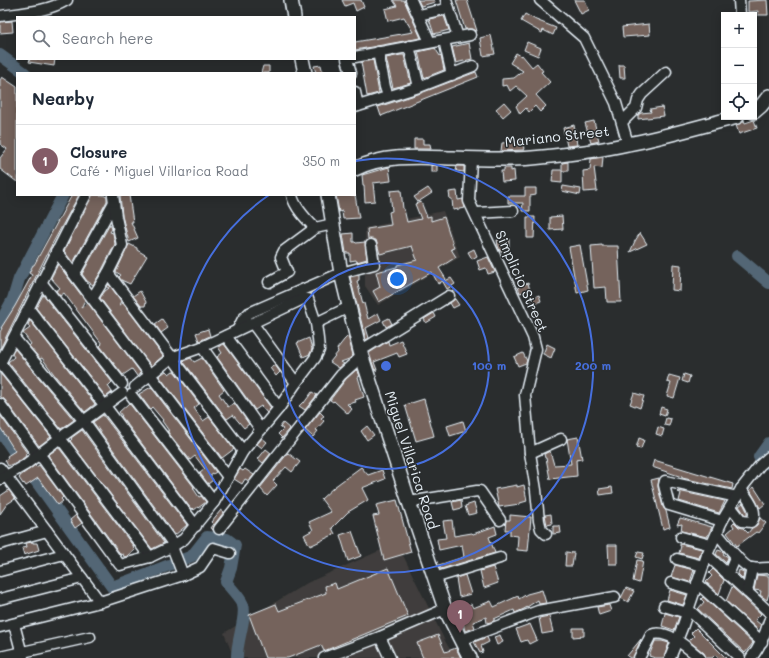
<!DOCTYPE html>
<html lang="en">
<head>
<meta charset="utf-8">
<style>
  :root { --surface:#fff; --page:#f2f2f3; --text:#1f2937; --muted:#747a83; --line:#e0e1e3; --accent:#845c67 }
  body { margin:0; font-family:Mali,sans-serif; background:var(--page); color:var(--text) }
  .controls { position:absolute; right:12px; top:12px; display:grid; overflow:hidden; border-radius:0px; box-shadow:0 2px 10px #0003 }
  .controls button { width:36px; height:36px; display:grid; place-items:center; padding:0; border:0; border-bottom:1px solid var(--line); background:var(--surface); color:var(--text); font:20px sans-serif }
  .you { position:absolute; left:397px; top:279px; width:14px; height:14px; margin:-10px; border:3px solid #fff; border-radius:50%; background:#1a73e8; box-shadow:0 0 0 6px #1a73e833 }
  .badge { display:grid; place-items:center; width:26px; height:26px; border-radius:50%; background:var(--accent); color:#fff; font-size:13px; font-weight:700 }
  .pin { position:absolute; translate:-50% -33px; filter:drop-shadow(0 1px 2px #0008) }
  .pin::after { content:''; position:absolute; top:21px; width:14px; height:12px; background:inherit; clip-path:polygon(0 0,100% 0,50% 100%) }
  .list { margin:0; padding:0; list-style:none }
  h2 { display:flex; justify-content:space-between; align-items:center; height:52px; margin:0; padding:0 16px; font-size:17px }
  h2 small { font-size:13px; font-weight:400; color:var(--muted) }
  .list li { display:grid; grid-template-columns:26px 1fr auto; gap:12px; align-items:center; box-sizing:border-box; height:72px; padding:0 16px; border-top:1px solid var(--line) }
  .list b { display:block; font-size:15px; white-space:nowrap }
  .list p { margin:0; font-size:13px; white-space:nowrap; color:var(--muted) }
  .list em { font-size:13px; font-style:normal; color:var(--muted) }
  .icon { flex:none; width:22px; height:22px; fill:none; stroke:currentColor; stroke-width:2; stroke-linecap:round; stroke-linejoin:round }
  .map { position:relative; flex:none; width:769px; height:658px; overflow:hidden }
  .search { position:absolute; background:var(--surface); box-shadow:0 2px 10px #0003; left:16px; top:16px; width:340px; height:44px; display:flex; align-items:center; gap:10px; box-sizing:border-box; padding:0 14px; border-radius:0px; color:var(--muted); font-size:15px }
  .panel { position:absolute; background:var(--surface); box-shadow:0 2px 10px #0003; left:16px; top:72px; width:340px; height:124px; border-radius:0px }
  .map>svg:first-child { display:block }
  .built { fill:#403e3c }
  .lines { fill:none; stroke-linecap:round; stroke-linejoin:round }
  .river { stroke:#526675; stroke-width:12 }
  .building { fill:#74645b; stroke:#e8f1f8 }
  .minor-casing { stroke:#e8f1f8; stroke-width:13 }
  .major-casing { stroke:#e8f1f8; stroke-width:16 }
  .minor { stroke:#2a2d2e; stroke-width:10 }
  .major { stroke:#2a2d2e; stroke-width:13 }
  .ring { fill:none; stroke:#466fde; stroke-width:2 }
  .labels { text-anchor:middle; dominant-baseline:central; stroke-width:3; stroke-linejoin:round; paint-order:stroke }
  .street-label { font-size:14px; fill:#e8f1f8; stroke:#2a2d2e }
  .centre { fill:#466fde; stroke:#2a2d2e; stroke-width:2 }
  .ring-label { font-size:12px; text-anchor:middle; font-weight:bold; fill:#466fde; stroke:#2a2d2e; stroke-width:3; stroke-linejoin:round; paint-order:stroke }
</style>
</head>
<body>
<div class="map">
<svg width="769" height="658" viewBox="0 0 769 658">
  <rect width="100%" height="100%" fill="#2a2d2e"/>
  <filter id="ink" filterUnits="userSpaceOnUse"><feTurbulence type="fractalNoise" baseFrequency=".025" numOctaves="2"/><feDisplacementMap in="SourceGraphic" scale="8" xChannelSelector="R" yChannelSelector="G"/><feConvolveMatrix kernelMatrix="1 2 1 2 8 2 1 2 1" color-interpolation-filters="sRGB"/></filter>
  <g filter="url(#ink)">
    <g class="built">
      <path d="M443,211l17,46 -82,48 -13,-19v-58z"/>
      <path d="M397,543l48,98 10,17h-221l-10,-25 83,-50z"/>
    </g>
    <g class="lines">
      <g class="river">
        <path d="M0,55l25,18"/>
        <path d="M737,256l32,27"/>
        <path d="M0,323l13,-24 6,-20 44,-84"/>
        <path d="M0,431l21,31"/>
        <path d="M769,443l-10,14 10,7"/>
        <path d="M26,469l10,12 76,106 42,-16 38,-15 15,-19 20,2 8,6 -4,23 -5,14c5,7 14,15 17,23 4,12 -7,38 -6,53"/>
      </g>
    </g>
    <g class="building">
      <path d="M342,0h19l3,7 -8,4 -3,-8 -8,3z"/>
      <path d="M393,0h11l17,38 -66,12v-8l58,-10 -9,-15 -16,4 -3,-12 12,-3z"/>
      <path d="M418,0h16l1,2 -14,4z"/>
      <path d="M456,0h11l10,31h-2l-3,-2h-7z"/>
      <path d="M574,0h11l4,10 -8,4z"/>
      <path d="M767,0l1,15h-10v-4l-10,1v-11z"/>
      <path d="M525,14l11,6 20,8 -3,7 -10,-5 -1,3 -21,-12z"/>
      <path d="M444,16l5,14 -15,4 -5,-15z"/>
      <path d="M12,21l1,11 -13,1v-11z"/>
      <path d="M649,24l1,11 -27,2 -1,-10z"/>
      <path d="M491,35l4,19 -12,2 -3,-18z"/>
      <path d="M527,42l14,6 -3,8 -14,-6z"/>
      <path d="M469,43l3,16 -16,4 -4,-16z"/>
      <path d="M435,48l5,8 1,-1 3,15 -20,8 -6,-26z"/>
      <path d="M516,53l5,3 1,-1 10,12 5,-4 6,8 -2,1 9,10 -14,13 10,11 -6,6 -5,-6 -6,6 -3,-4 -6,6 -4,-8 11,-10 -11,-10 -6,5 -3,-6 -5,1v-7l12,-1 9,-7 -13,-8z"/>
      <path d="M401,55h3l7,28 -18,5 -7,-30z"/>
      <path d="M30,59h25l-1,7 -25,-4z"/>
      <path d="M373,60l6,33 -12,3 -6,-34z"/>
      <path d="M321,65l2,8h-7l-2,-7z"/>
      <path d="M619,65h5l1,13h-5z"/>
      <path d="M263,66h6v7h-8z"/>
      <path d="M476,72l2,5 -97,39 -3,-9 43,-14z"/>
      <path d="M2,77l15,10v95l-17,-13v-11l7,-9 -7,-5v-64z"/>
      <path d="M504,102l7,8 -8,7 -7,-8z"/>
      <path d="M662,107l2,9 -26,3v-4l3,-2 10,-1 -1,-3z"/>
      <path d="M744,120l1,3 9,-3 3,8 -18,6 -3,-9 6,-2z"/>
      <path d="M594,121l5,20 -8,2 -6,-20z"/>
      <path d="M574,125l3,20 -10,1 -4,-18z"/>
      <path d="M414,139h9v5h7l1,5h-17z"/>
      <path d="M523,141l1,9 -23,1 1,-8z"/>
      <path d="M603,157l-1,11 -8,-1 3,24 -13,1 -1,-21 7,-1 1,-11z"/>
      <path d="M568,162v9h-6v-8z"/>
      <rect x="431" y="165" width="6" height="7"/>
      <path d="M457,166h7v6l-8,-1z"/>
      <path d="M389,167l2,14 -18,2 2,18 -10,1 -1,-17h-1l-1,-10z"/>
      <path d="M504,168h7v3l3,-1 1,11 -13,1 -1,-11h3z"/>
      <path d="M553,170h9v13l-10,-1z"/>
      <path d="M563,186l18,3 -1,6 -18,-4z"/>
      <path d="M428,188l4,5 -14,9 -4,-5z"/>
      <path d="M525,188h11v7l-6,1v15h-8l1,-8h-15v-7h17z"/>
      <path d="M401,190l2,19h1l3,13 14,-3 -6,-15 6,-2 6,15 4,-1v5l13,-4 10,31 -3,1 5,8 -17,11 7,11 -8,5 -6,-12 -53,30 -6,-11 7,-4 -4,-15 21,-5v-2l20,-5 -5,-14 -32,8 -4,-14 -8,-1 -1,-10 24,-4 -2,-13 3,-1 -2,-20z"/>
      <path d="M457,191l1,9 5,-1 2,9 -12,2 -1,-11h-2l-1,-7z"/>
      <path d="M72,195h7l-29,53 -50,101v-17l2,-4h-1l14,-22 17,-31 -3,-2 4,-8h1z"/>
      <path d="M92,195h11l4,2v4l-34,62 -9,-12z"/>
      <path d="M120,195h9l4,27h-2l7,16 -9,4 -7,-26z"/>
      <path d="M336,195h19l4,23 -16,1 -1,-8 -3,1z"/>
      <path d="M562,216l1,13 -13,1v-13z"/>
      <path d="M527,217h8l-1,21h-7z"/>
      <path d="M110,224l2,5 -2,3 3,1 2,11 -13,26 -9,15 -6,-4 -5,-7z"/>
      <path d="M353,233v9h2l1,1 9,-1 2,17 -10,3 -1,-2 -6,1v-8h-4l-3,-19z"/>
      <path d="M640,233l7,11 -17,8 5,-11z"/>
      <path d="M509,239v12h-9l-2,-5 -1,-6z"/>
      <path d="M129,244l8,4v2l10,6 -17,28 -9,-4 -2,-3 2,-2 -5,-3z"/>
      <path d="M580,245l8,45 -11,3 -8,-46z"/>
      <path d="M602,245v1h16l3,56h-14l-1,-15 -12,1 -3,-42z"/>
      <path d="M474,249l3,7 -5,3 -4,-7z"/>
      <path d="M488,257l7,15 -7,2 -2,-6 -6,2 -3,-9z"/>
      <path d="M58,264l27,36 -4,8 7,-5 53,70 -4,3 -5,-7 -9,6 -23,-29 2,-2 -29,-39 -9,-12 -4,3 -4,-5 4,-3 -9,-10z"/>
      <path d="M673,264l8,1 -1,26 -8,-1z"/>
      <path d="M359,275v5l-2,1 6,23 1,-1 4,16 10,-6 3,7 -15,8 3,10 -3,2 -16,-63z"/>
      <path d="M451,278l4,6 -8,5 -4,-7z"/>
      <path d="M528,283l2,7 -10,3 -2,-6z"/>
      <path d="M109,284l12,17 -2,4 4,-2 40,53 -12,10 -51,-68 5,-7 4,-3 -2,-1z"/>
      <path d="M140,291l6,11 -1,4h-4l-8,-10z"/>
      <path d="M43,295l69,87 -4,4 4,6 -6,5 -70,-89z"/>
      <path d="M539,295l2,6 -8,3 -3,-5z"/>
      <path d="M455,299l4,6 -6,3 -3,-5z"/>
      <path d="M434,313l2,4 -10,6 -2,-4z"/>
      <path d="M389,318l3,6 -6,3 -3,-6z"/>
      <path d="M162,319l6,9 -7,5 -6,-9z"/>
      <path d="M30,320l65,84 -10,8 -29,-35 -14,-19 -2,1 -11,-13 2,-2 -8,-11 7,-5 -2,-3z"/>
      <path d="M208,329l2,7 -11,5 -3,-8z"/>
      <path d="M348,336l5,19 -4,4 -8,3 3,2 -5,4 -9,-6 8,-10 -1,-3 7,-9z"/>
      <path d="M309,338l3,11 -2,5 -7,3 -6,-14z"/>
      <path d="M401,340l6,14 -8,3 -2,-4 -23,9 3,8 -2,1 -6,-18 19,-12 1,4z"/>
      <path d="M224,344l47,64 -4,5 -6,-7 -6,4 -38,-53 5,-4 -4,-6z"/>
      <path d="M547,344l8,4 -4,10 -8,-4z"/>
      <path d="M15,349l59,71 -13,9 -53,-67 6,-5 -2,-3z"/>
      <path d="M523,353l4,8 -1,2 -8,3 -4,-9z"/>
      <path d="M191,358l3,4 8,-4 22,32 -5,4 9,13 6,-4 15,21 -5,4 -11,-13 -6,4 -44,-58z"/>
      <path d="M275,365l5,7 -4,4 -6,-8z"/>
      <path d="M357,369l3,7 -2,1 6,20 -9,3 1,2 -9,2 5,5 -4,5 -14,-13 -1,1 -3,-2 16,-21z"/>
      <path d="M166,371l3,3 4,-3 2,1 24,32 -5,4 9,13 6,-4 25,32 -12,9 -63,-82z"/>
      <path d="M0,373l51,64 -12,9 -34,-46 -5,-4z"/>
      <path d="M684,374l6,2 -2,7 -6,-2z"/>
      <path d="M669,375l11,3 -6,20 -7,-2 4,-13 -4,-1z"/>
      <path d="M151,387l65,85 -6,4 3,4 -5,4 -8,-11 5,-4 -10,-13 -5,4 -23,-29h2l-7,-10 1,-1 -11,-13 -2,2 -11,-15z"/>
      <path d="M312,392l5,3 -12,15 -6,-4 4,-4 1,1z"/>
      <path d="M634,393l10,3 -4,12 -10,-4z"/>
      <path d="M424,399l10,37 -18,5 -11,-36z"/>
      <path d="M129,403l65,84 -1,1 6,9 2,-1 5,6 -8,6v-1l-4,3 -2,-2 -1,1 -70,-93h1l-3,-4z"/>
      <path d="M661,407l6,2 -2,7 -6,-2z"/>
      <path d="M320,412l4,4 -3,2 3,3 -8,9 2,1 -5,6 -8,-7z"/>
      <path d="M0,415l27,38 -2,1 1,2 -5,4 -13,6 -3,-6 3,-2 -1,-2 8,-5 -15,-24z"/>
      <path d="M103,415l84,110 -12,10 -82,-113z"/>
      <path d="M666,418l5,1 -2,7 -5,-1z"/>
      <path d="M463,421l3,10 -16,5 -3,-10z"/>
      <path d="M283,423l7,6 -8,9 -4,-4 5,-5 -3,-2z"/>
      <path d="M367,426l7,9 -7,5 -6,-9z"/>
      <path d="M658,427l6,2 -2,7 -6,-2z"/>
      <path d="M82,430l82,113 -12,6 -82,-108 2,-2 -1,-1z"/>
      <path d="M578,437l4,22 -6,1 1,16 -27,3 -4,-21h-1l-1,-4 6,-3 4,14 17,-1 -4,-25z"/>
      <path d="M262,438l5,4 -5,6 -5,-4z"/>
      <path d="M639,438l5,2 -3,9 -5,-1z"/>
      <path d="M58,448l2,1 74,98 -1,1 2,2 -7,6 -4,1 -1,-3 -2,1 -73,-100z"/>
      <path d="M266,449l5,4 -8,10 -5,-4z"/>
      <path d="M288,453l12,9 -8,10 -6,-5 -13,14 4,4 -10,11 -7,-8z"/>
      <path d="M654,460l79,24 -1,5 -50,-11v-1l-30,-10z"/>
      <path d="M35,465l1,2 3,-2 24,32 -2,2 2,2 -5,4 -20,-27 -12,8 -2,-3 -1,1 -4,-6 1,-1v-1z"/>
      <path d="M361,467l7,8 14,-5 3,9 -23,9 6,12 -20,12 -16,16 3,6 -25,12 -6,-11 9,-5 -4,-8 22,-10 -10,-13 13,-12z"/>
      <path d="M240,469l3,2 2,-2 9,6 -5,6 -4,-2 -3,5 -8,-5z"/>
      <path d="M659,478l-1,9 5,20 3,4 4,16 -7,2 -12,-49z"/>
      <path d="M517,485v2l7,-2 3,16 -7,2v1l-21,3 -4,-18z"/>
      <path d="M612,487l1,6 -13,2 -1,-6z"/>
      <path d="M754,487l11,17 -5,4 -10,-18z"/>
      <path d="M9,490l6,9 -8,5 -7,10v-18z"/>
      <path d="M678,491l47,10 -6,12 -40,-12 2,-8 -4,-1z"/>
      <path d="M397,500l14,52 -27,8 -11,-44 6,-1 -3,-10z"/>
      <path d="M461,500l1,8 -8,2 -2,-8z"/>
      <path d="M474,503l3,10 -9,2 -3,-9z"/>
      <path d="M743,503l4,8v4h-2l-6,-9z"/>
      <path d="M221,510l3,2 -10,13 -1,5 -3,-2 3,-4 -2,-2z"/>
      <path d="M551,514l1,10 -5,1 -2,-10z"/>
      <path d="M76,515l6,8 -7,5 -5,-8z"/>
      <path d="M510,515l21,2 -3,34 -11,-1 1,-14 -8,-1v-5h-5l1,-10h4z"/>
      <path d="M680,518l4,1 28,8 -5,10 -26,-6 1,-7 -5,1z"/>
      <path d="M760,518l6,5 -8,10 -2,-1 -19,14 -10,-13 7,-6 -2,-3 2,-2 5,5 4,1 5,5 4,-5 5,-3z"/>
      <path d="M452,520l2,16 18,-3 1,1 22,-8 2,8 -8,3 6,16 -54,16 -2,-4 25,-8 -2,-12 -23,5 -2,-11 9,-1 -3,-17z"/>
      <path d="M553,526h7l1,7 -8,1z"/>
      <path d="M352,531l9,25 -13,5 -8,-26z"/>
      <path d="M33,542v1h4l2,7 -15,5 -2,-7 5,-1 -1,-4z"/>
      <path d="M680,544l22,5 -3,9 -20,-5 2,-7h-1z"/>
      <path d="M608,545h9v19h-8z"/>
      <path d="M718,550l6,2 -1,2 5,3 -2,6 -10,-9z"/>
      <path d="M566,552l8,1 -2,13h-7z"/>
      <path d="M638,552l6,1 -2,6 -6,-2z"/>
      <path d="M637,560l6,1 -4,22 -6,-2z"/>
      <path d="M675,565l19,5 -4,12 -19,-5z"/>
      <path d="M493,567l5,16 -14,5 -4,-17z"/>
      <path d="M388,568l20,48 -84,35 -3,-6 -33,13h-23l-16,-43 27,-11 3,7 47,-18 -1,-7 10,-3 2,6z"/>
      <path d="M713,569l11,11 -5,14 -13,-12 6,-6 -3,-3z"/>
      <path d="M739,570l5,2 -1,7 -5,-5z"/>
      <path d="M465,575l6,19 -12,3 -3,-19z"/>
      <path d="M757,575l12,1v17l-2,7 -7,-5 1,-4 -7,-1z"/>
      <path d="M732,587l29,27 -6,6 6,5 -4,4 -31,-28z"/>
      <path d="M626,588l8,3 -6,11 -7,-4z"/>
      <path d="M542,590l4,13 -7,1 -1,-4 -14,9 -9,4 -1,-3 -20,9v2l-7,2 -1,-6 -13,5 2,6 -10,3 -5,-23 11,-4 2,4 18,-7 3,6 24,-11 1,3 8,-5z"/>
      <path d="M670,590l17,5 -4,10 -16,-5z"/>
      <path d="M703,597l50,46 -8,10 -47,-44 6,-7 -3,-3z"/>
      <path d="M609,605l2,6 -12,4 -2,-8z"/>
      <path d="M665,613l14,4 -5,13 -12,-4z"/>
      <path d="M549,616l4,16 -11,2 -3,-16z"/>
      <path d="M530,624l7,16 -8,4 -2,-4 -6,2 -5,-13z"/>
      <path d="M573,628h11v8l-11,1z"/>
      <path d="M696,628l30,30h-7l-4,-3 -3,3h-6l-2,-5 -15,-12 5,-5 -3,-3z"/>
      <path d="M438,635l7,17 11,-4 5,10h-38l-6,-15z"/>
      <path d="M500,635l3,7 -6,3 -3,-8z"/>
      <path d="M487,637l2,5 -8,4 2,6 -3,1 -6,-11z"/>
      <path d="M641,639l-8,19h-3l-3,-2z"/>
      <path d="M655,641h7l7,2 -5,15h-9l-6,-2z"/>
    </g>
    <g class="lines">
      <g class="minor-casing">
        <g id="minor">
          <path d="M411,0l19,42"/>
          <path d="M446,0l12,37"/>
          <path d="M540,0l44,38 32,65 12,41"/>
          <path d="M739,0l1,15"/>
          <path d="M419,15l30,-7"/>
          <path d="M0,16c22,-3 47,-4 67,-16"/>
          <path d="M444,40l8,35"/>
          <path d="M409,46l10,41"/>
          <path d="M378,52l7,35 3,9"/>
          <path d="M355,57l115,-22"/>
          <path d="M347,59l4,14"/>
          <path d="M355,92l3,14"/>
          <path d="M355,107l64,-20 54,-21"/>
          <path d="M622,122l14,-14 2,-8 4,-6 24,-22"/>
          <path d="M471,159l-2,42 64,136 3,12 -11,46 5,58 6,37 3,31 2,8 5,5"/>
          <path d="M292,195c2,12 15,25 23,33l18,-4"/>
          <path d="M476,213l37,-2"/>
          <path d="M56,251l172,226"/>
          <path d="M75,273l38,-69"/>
          <path d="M108,273l135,178"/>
          <path d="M41,282l81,102"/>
          <path d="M269,282l18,-10 -6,-15 3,-6 31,-23"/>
          <path d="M93,297l15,-24 14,-28 -6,-28 -3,-22"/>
          <path d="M29,309l76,97 91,120"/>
          <path d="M316,323l33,-16"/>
          <path d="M253,324l43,59"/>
          <path d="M238,329l5,-10 6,-6 92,-40 33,-9 -3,-19"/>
          <path d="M226,336l53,72"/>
          <path d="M14,338l70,83 87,120 3,11 9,23"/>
          <path d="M202,347l59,83"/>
          <path d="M360,351l89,-55"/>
          <path d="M0,363l60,75 90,119"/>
          <path d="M0,363c30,-55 56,-112 86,-168"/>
          <path d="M131,395l83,107"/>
          <path d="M0,404l38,52 5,3 77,106 30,-8 23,-11 11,-7 30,-37 29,-51 36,-43 17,-25 19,-25 4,-8 -1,-11 -2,-16 -8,-24h-5l-101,48 -31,11 -36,29"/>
          <path d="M530,453l31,-14"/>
          <path d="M0,468l100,134"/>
          <path d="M1,479l24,-14 35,-27 62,-45"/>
          <path d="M409,502l68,-11h3l20,29"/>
          <path d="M731,507l11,14 9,1c9,-10 -4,-24 -10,-33"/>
          <path d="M722,521l-53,-16 -5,-20 1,-4 72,16"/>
          <path d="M219,529l122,-154 21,-19"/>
          <path d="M717,533c7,8 24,32 33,35 6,1 13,0 19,0"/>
          <path d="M681,537l30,8"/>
          <path d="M0,544l47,-13"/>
          <path d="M707,555l62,57"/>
          <path d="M677,559l26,7"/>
          <path d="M0,571l64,-17"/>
          <path d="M728,575l8,-19"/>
          <path d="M434,578l66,-20"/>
          <path d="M671,583l23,7"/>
          <path d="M697,583l65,59"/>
          <path d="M747,592l5,-24"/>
          <path d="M0,599l82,-21"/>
          <path d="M664,606l23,7"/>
          <path d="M688,609l52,49"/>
          <path d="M14,624l9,34"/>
          <path d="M0,627l100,-25 83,-27 17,-8 13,-19 17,5"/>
          <path d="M380,637l10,21"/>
          <path d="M461,640l77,-29 77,-14"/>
          <path d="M0,657l90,-20"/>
          <path d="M324,658l56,-21 65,-28"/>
          <path d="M639,658l12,-23c16,-7 38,14 49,23"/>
          <path d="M670,658l12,-30 25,-73 15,-34 19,-32 19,-24 9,-8"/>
          <path d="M751,658c9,-11 14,-23 18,-37"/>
        </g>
      </g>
      <g class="major-casing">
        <g id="major">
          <path d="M291,0l3,17"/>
          <path d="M302,59l3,14"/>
          <path d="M754,112l7,-6 8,-10"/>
          <path d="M355,169c30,-15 66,-12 98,-11 26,1 53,2 79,0 32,-3 65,-7 96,-14 37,-7 73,-18 109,-27"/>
          <path d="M328,195l13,78 19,78 49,151 36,107 25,49"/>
        </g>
      </g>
      <use href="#minor" class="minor"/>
      <use href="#major" class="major"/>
    </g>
  </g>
  <g class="ring">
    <circle cx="386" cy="366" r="103"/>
    <path d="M355 161A207 207 0 1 1 269 195"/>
  </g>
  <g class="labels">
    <g class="street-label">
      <text transform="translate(557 136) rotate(-6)">Mariano Street</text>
      <text transform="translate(522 281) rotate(66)">Simplicio Street</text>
      <text transform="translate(412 460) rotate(72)">Miguel Villarica Road</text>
    </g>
  </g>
  <circle cx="386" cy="366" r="6" class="centre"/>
  <g class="ring-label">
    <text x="489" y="370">100 m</text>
    <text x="593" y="370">200 m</text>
  </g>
</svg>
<div class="controls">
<button>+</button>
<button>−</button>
<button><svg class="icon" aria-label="locate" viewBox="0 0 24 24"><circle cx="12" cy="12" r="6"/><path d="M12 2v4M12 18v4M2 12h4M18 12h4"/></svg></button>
</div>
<div class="you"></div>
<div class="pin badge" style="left:460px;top:633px">1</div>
<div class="search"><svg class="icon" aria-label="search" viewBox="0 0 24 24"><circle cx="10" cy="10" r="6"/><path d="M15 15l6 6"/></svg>Search here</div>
<section class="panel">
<h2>Nearby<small></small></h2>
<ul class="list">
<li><span class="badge">1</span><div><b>Closure</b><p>Café · Miguel Villarica Road</p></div><em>350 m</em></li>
</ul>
</section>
</div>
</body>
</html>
